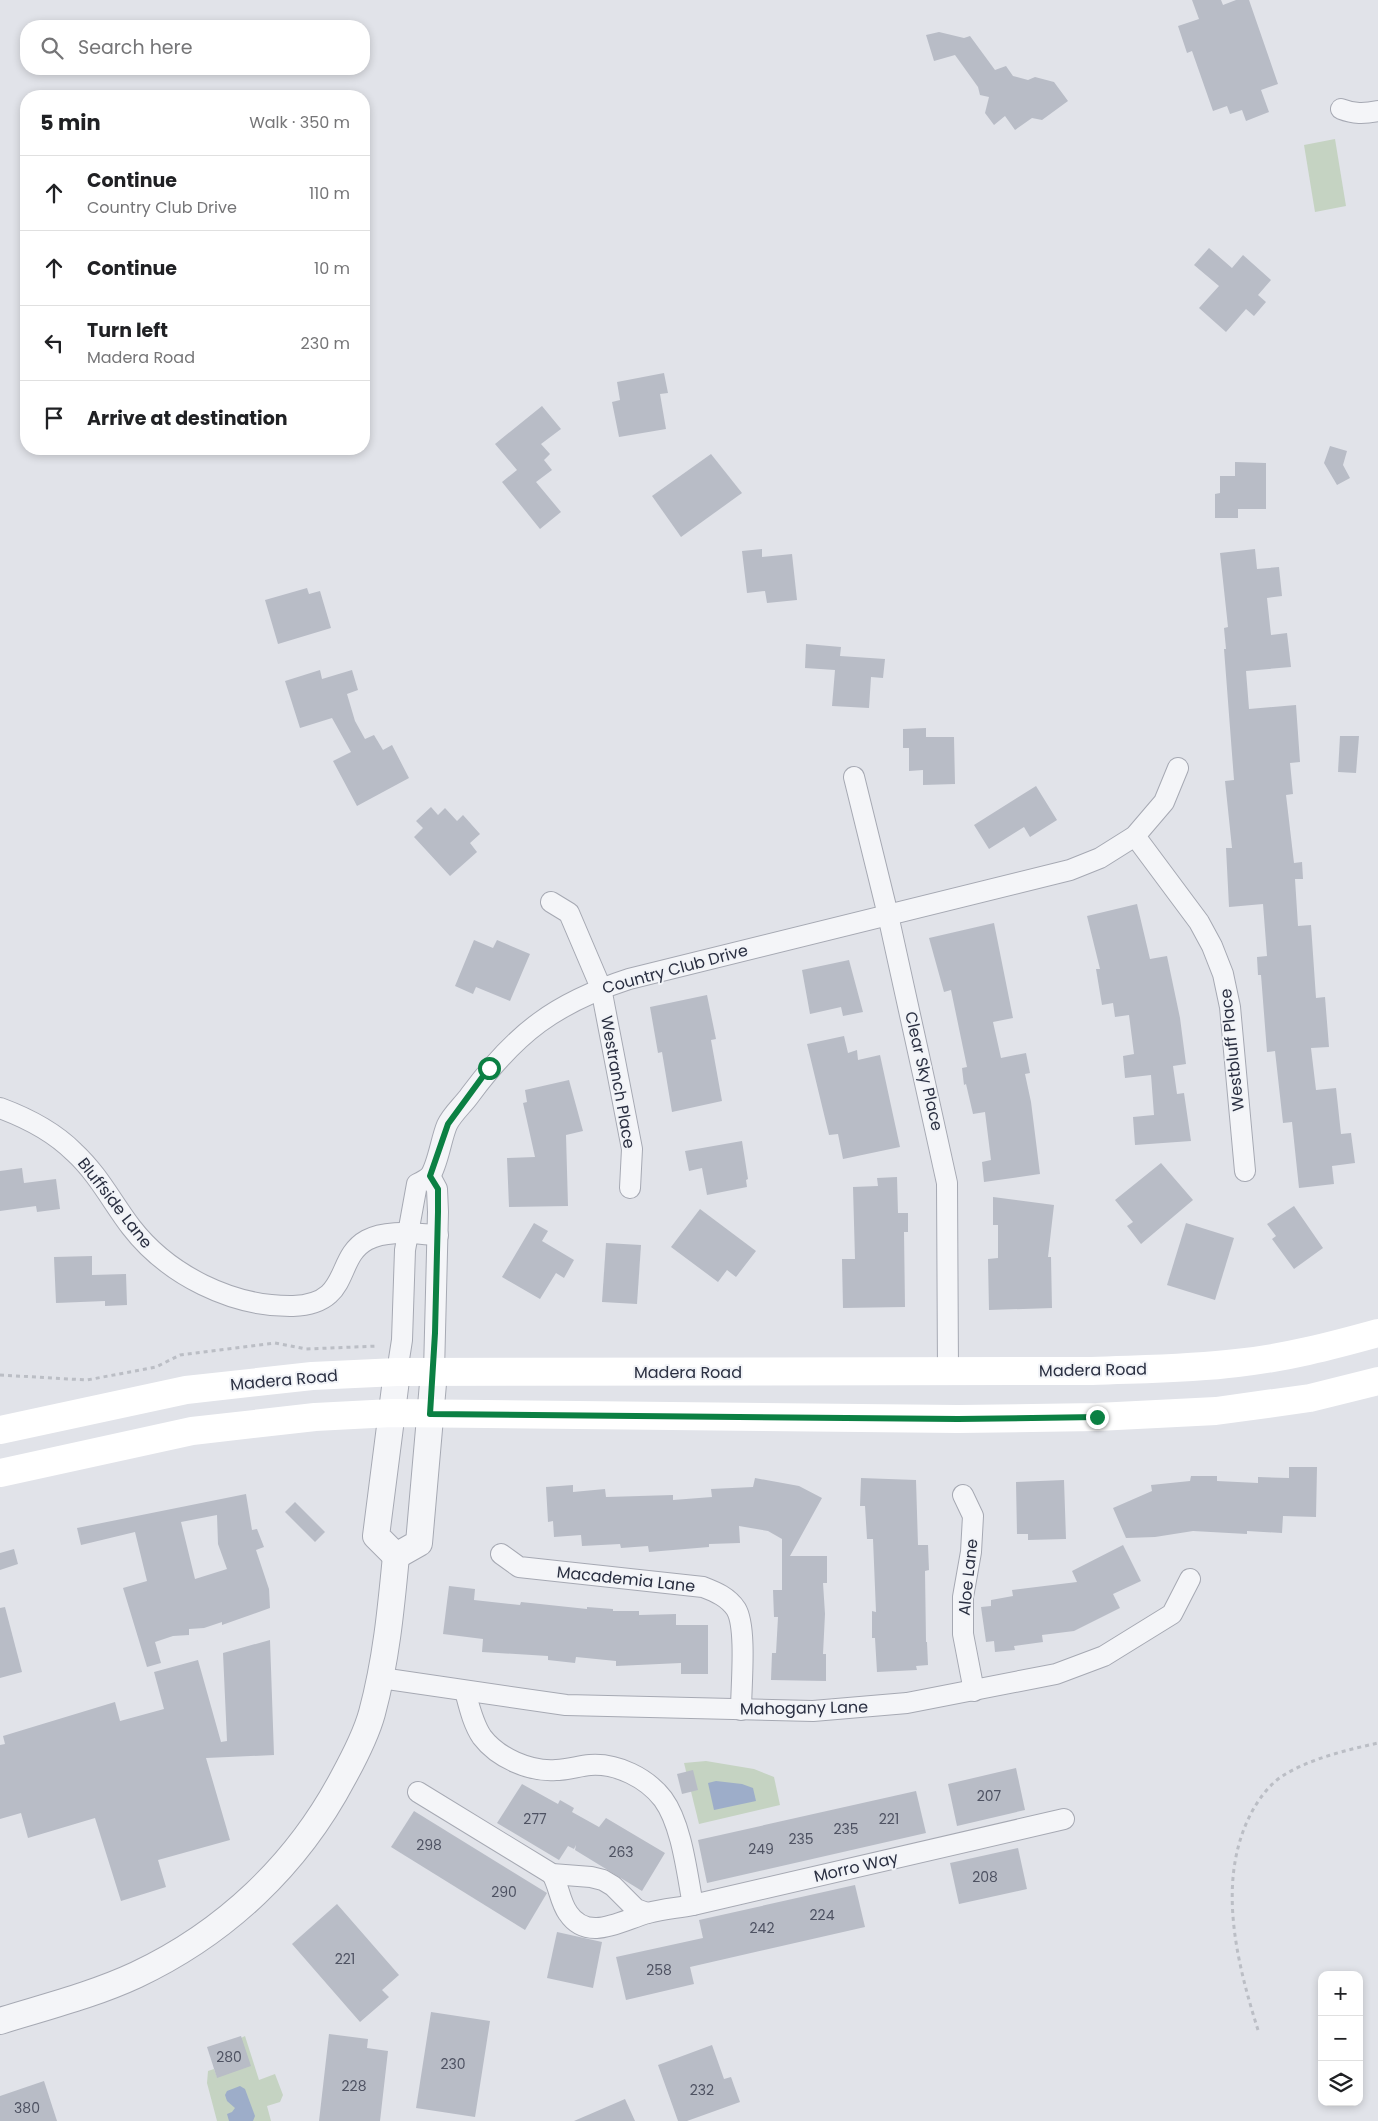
<!DOCTYPE html>
<html lang="en">
<head>
<meta charset="utf-8">
<style>
  :root { --surface:#fff; --page:#f6f6f6; --text:#202124; --muted:#757577; --line:#e0e0e0 }
  body { margin:0; font-family:Poppins,sans-serif; background:var(--page); color:var(--text) }
  .controls { position:absolute; right:15px; bottom:15px; display:grid; overflow:hidden; border-radius:10px; box-shadow:0 2px 8px #0003 }
  .controls button { width:45px; height:45px; display:grid; place-items:center; padding:0; border:0; border-bottom:1px solid var(--line); background:var(--surface); color:var(--text); font:25px sans-serif }
  .stop { position:absolute; width:15px; height:15px; margin:-11px; border:4px solid #0b8043; border-radius:50%; background:#fff }
  .stop.end { background:#0b8043; border-color:#fff; box-shadow:0 1px 5px #0008 }
  .list { margin:0; padding:0; list-style:none }
  h2 { display:flex; justify-content:space-between; align-items:center; height:65px; margin:0; padding:0 20px; font-size:21px }
  h2 small { font-size:16px; font-weight:400; color:var(--muted) }
  .list li { display:grid; grid-template-columns:32px 1fr auto; gap:15px; align-items:center; box-sizing:border-box; height:75px; padding:0 20px; border-top:1px solid var(--line) }
  .list b { display:block; font-size:19px; white-space:nowrap }
  .list p { margin:0; font-size:16px; white-space:nowrap; color:var(--muted) }
  .list em { font-size:16px; font-style:normal; color:var(--muted) }
  .icon { flex:none; width:28px; height:28px; fill:none; stroke:currentColor; stroke-width:2; stroke-linecap:round; stroke-linejoin:round }
  .map { position:relative; flex:none; width:1378px; height:2121px; overflow:hidden }
  .search { position:absolute; background:var(--surface); box-shadow:0 2px 8px #0003; left:20px; top:20px; width:350px; height:55px; display:flex; align-items:center; gap:12px; box-sizing:border-box; padding:0 18px; border-radius:20px; color:var(--muted); font-size:19px }
  .panel { position:absolute; background:var(--surface); box-shadow:0 2px 8px #0003; left:20px; top:90px; width:350px; height:365px; border-radius:20px }
  .map>svg:first-child { display:block }
  .green { fill:#c5d3c2 }
  .water { fill:#9dadc9 }
  .building { fill:#b8bcc6; fill-rule:evenodd }
  .lines { fill:none; stroke-linecap:round; stroke-linejoin:round }
  .minor-casing { stroke:#a6a9b3; stroke-width:22 }
  .tertiary-casing { stroke:#a6a9b3; stroke-width:28 }
  .path { stroke:#bbbec5; stroke-width:3; stroke-dasharray:4 4; stroke-linecap:butt }
  .minor { stroke:#f4f5f8; stroke-width:20 }
  .tertiary { stroke:#f4f5f8; stroke-width:26 }
  .secondary { stroke:#fff; stroke-width:28 }
  .route { stroke:#0b8043; stroke-width:6 }
  .labels { text-anchor:middle; dominant-baseline:central; stroke-width:4; stroke-linejoin:round; paint-order:stroke }
  .number-label { font-size:14px; fill:#4e5262 }
  .street-label { font-size:16px; fill:#2a2f41; stroke:#f1f3f7 }
</style>
</head>
<body>
<div class="map">
<svg width="1378" height="2121" viewBox="0 0 1378 2121">
  <rect width="100%" height="100%" fill="#e1e3e9"/>
  <g class="green">
    <path d="M1335,139l11,67 -31,6 -11,-67z"/>
    <path d="M706,1761l48,8 20,8 6,28 -81,19 -15,-61z"/>
    <path d="M245,2036l14,44 16,-6 8,21 -3,7 -13,4 4,15h-54l-10,-38 1,-12 6,-2 3,8 24,-39z"/>
  </g>
  <g class="water">
    <path d="M716,1781l26,3 11,4 3,13 -42,9 -6,-27z"/>
    <path d="M240,2086l5,3 10,27 -2,5h-24l-2,-7 5,-2 3,-4 -8,-7 -2,-6 2,-4z"/>
  </g>
  <g class="building">
    <path d="M1192,0h29l2,5 13,-5h13l29,84 -17,6 8,22 -23,9 -4,-11 -12,4 -3,-8 -14,5 -21,-60 -5,2 -9,-27 21,-7z"/>
    <path d="M939,32l25,6 6,-2 25,34 11,-4 7,10 15,4 7,-3 19,5 14,19 -26,19 -10,-2 -17,12 -10,-14 -11,9 -9,-12 4,-16 -9,-2 -2,-8 -23,-32 -21,6 -8,-26z"/>
    <path d="M1209,248l23,20 11,-13 28,25 -13,15 8,7 -12,14 -8,-7 -20,23 -27,-24 20,-22 -25,-21z"/>
    <path d="M664,373l4,20 -8,1 6,35 -47,8 -7,-35 8,-2 -3,-18z"/>
    <path d="M542,406l19,23 -20,15 9,10 -6,6 8,10 -16,12 25,30 -21,17 -38,-47 15,-12 -22,-26z"/>
    <path d="M1330,446l17,5 -4,14 7,13 -13,7 -13,-22z"/>
    <path d="M711,454l31,39 -61,44 -29,-41z"/>
    <path d="M1235,462l31,1v46h-28v9h-23v-24l5,-1v-17h15z"/>
    <path d="M762,549v8l30,-3 5,46 -30,3 -2,-12 -18,2 -5,-42z"/>
    <path d="M1255,549l2,20 22,-2 3,29 -15,2 4,37 16,-2 4,34 -45,4 3,38 47,-4 4,57 -10,1 3,31 -7,1 8,68 8,-1 1,17h-8l3,47 13,-1 5,73 9,-1 4,50 -18,1 5,42 20,-2 5,46 10,-1 4,30 -23,3 2,18 -35,4 -7,-66 -9,1 -8,-72 -8,1 -6,-77h-3l-1,-18 10,-1 -4,-52 -34,3 -3,-59h6l-7,-67 9,-1 -10,-131h2l-2,-21 4,-1 -8,-74z"/>
    <path d="M307,588l2,6 11,-3 11,37 -53,16 -13,-44z"/>
    <path d="M806,644l35,3 -1,9 45,3 -2,19 -12,-1 -2,31 -37,-2 3,-36 -30,-2z"/>
    <path d="M320,670l2,9 30,-9 6,20 -11,4 8,27 10,18 9,-4 9,15 9,-5 17,33 -52,28 -24,-45 18,-9 -19,-34 -32,10 -15,-47z"/>
    <path d="M926,728v9h28l1,47 -32,1v-15l-14,1v-23h-6v-19z"/>
    <path d="M1340,736h19l-3,37 -18,-1z"/>
    <path d="M1036,786l21,34 -27,17 -6,-10 -35,22 -15,-24z"/>
    <path d="M431,807l7,8 7,-7 12,13 6,-6 17,19 -10,9 7,9 -27,24 -36,-39 9,-9 -7,-7z"/>
    <path d="M1137,904l13,55 17,-3 13,62 6,46 -13,2 4,28 7,-1 7,48 -56,4 -2,-28 21,-2 -3,-40 -26,3 -2,-22 11,-2 -5,-39 -14,2 -2,-14 -11,2 -6,-36h4l-13,-53z"/>
    <path d="M994,923l19,95 -20,4 8,36 25,-5 4,20 -5,1 6,28 9,72 -56,8 -2,-20 9,-2 -6,-48 -12,2 -7,-30 -2,1 -2,-17 5,-1 -16,-77 -7,2 -15,-54z"/>
    <path d="M474,940l19,8 4,-8 33,14 -20,47 -34,-14 -3,7 -18,-8z"/>
    <path d="M849,960l14,52 -20,4 -2,-9 -31,7 -8,-44z"/>
    <path d="M707,995l9,44 -5,1 11,61 -50,11 -10,-60 -4,1 -8,-46z"/>
    <path d="M844,1036l4,17 9,-3 1,10 22,-5 20,92 -57,12 -5,-25 -9,1 -22,-91z"/>
    <path d="M569,1080l14,51 -17,4 2,71 -59,1 -2,-49 28,-1 -12,-54 4,-1 -2,-12z"/>
    <path d="M742,1141l6,38 -2,1 1,7 -40,8 -5,-27 -13,3 -4,-20z"/>
    <path d="M1161,1163l32,37 -52,44 -14,-18 6,-4 -18,-22z"/>
    <path d="M22,1168l2,15 32,-4 4,30 -23,3 -1,-6 -36,5v-40z"/>
    <path d="M897,1177l1,36h10v19h-4l1,75 -62,1 -1,-49h13l-2,-72 25,-1 -1,-8z"/>
    <path d="M993,1197l61,8 -6,52h3l1,51 -63,2 -1,-51 10,-1v-33h-5z"/>
    <path d="M1294,1206l29,42 -29,21 -22,-30 4,-3 -9,-12z"/>
    <path d="M700,1209l56,42 -20,26 -9,-7 -9,12 -47,-35z"/>
    <path d="M534,1223l14,8 -6,10 32,19 -10,18 -8,-5 -16,26 -38,-22z"/>
    <path d="M1186,1223l48,15 -19,62 -48,-15z"/>
    <path d="M606,1243l35,2 -4,59 -35,-2z"/>
    <path d="M92,1256v19l34,-1 1,31 -22,1v-5l-49,2 -2,-46z"/>
    <path d="M1289,1467h28l-1,50 -33,-1 -1,17 -35,-2v3l-54,-3 -38,6 -29,1 -13,-30 39,-17 -1,-6 39,-4 1,-5h26v5l41,2v-6l31,1z"/>
    <path d="M755,1478l44,8 23,12 -32,58h37v27h-4l2,31 -2,40h3v27l-55,-1 1,-27h4l2,-36h-4l-1,-27h9v-51l-14,-8 -29,-5 1,17 -31,1v3l-60,5 -1,-6 -27,2 -1,-4 -38,2 -1,-11 -27,2 -1,-16 -5,1 -2,-35 27,-2v7l32,-3 1,8 67,-2v5l39,-3 -1,-8 42,-2z"/>
    <path d="M861,1478l55,2 2,65h10l1,25 -4,1 1,71h1l1,23 -12,1 1,4 -40,2 -2,-34h-3v-27l4,1 -3,-73h-6l-2,-33h-5z"/>
    <path d="M1064,1480l2,59 -38,1v-6h-11l-1,-52z"/>
    <path d="M246,1494l6,36 5,-1 7,18 -8,3 13,39 1,19 -48,17v-3l-18,6 -15,1v6l-16,1 -18,6 6,21 -14,4 -24,-79 24,-7 -12,-49 -54,13 -4,-17zM217,1515l1,29 9,25 -32,10 -14,-57z"/>
    <path d="M295,1502l30,30 -10,10 -30,-30z"/>
    <path d="M1123,1545l18,36 -28,13 7,14 -46,23 -32,4 1,7 -29,4 1,4 -20,2 -1,-11 -8,1 -5,-35 10,-1v-6l22,-4 -1,-6 65,-8 -5,-11z"/>
    <path d="M14,1549l4,15 -18,6v-17z"/>
    <path d="M449,1586l26,3 -1,11 46,5 1,-3 66,7v-2l26,2v2h26v4l37,-1v11h32v49h-27v-11l-65,3v-5l-40,-4 -1,6 -27,-3v-4l-66,-4 1,-13 -40,-5z"/>
    <path d="M5,1607l17,65 -22,6v-70z"/>
    <path d="M270,1640l4,115 -68,3 24,82 -72,20 8,27 -45,14 -26,-83 -67,20 -7,-25 -21,6v-74l5,-1 -2,-8 112,-34 5,19 44,-12 -10,-37 44,-12 23,82 6,-1 -4,-88z"/>
    <path d="M1016,1768l9,42 -68,16 -9,-42z"/>
    <path d="M693,1770l5,20 -16,4 -5,-20z"/>
    <path d="M522,1784l36,20 2,-4 14,8 -2,4 27,15 7,-9 59,35 -23,38 -67,-41 1,-5 -2,4 -6,-3 -9,14 -62,-37z"/>
    <path d="M916,1791l10,42 -219,50 -9,-43z"/>
    <path d="M414,1811l133,82 -22,37 -134,-83z"/>
    <path d="M1018,1848l9,41 -68,15 -9,-41z"/>
    <path d="M855,1885l10,42 -175,40 4,17 -68,16 -10,-43 87,-19 -4,-18z"/>
    <path d="M337,1904l62,71 -17,15 7,7 -29,25 -68,-78z"/>
    <path d="M557,1932l45,10 -9,46 -46,-10z"/>
    <path d="M431,2012l59,9 -15,96 -59,-9z"/>
    <path d="M329,2034l39,5 -1,9 21,3 -8,70h-61z"/>
    <path d="M241,2036l10,30 -34,12 -10,-31z"/>
    <path d="M712,2045l12,34 7,-2 9,25 -53,19h-9l-20,-56z"/>
    <path d="M44,2081l13,40h-57v-25z"/>
    <path d="M625,2099l10,22h-61z"/>
  </g>
  <g class="lines">
    <g class="minor-casing">
      <g id="minor">
        <path d="M1341,109c13,5 23,5 37,2"/>
        <path d="M854,777l34,138 59,268 1,188"/>
        <path d="M1135,836l64,86 13,24 11,28 7,33 15,164"/>
        <path d="M551,902l18,11 32,75 31,161 -2,39"/>
        <path d="M0,1108c27,10 53,23 74,44 24,22 38,50 57,75 37,48 101,80 162,79 59,-2 41,-48 74,-66 20,-11 49,-6 71,-5"/>
        <path d="M430,1176l7,13 1,23 -4,160"/>
        <path d="M397,1372l5,-32 3,-90 12,-66c4,-2 10,-5 13,-8 8,-12 11,-37 17,-51 5,-11 16,-20 23,-30 46,-62 85,-92 159,-116l441,-109 30,-12 35,-22 29,-34 14,-34"/>
        <path d="M963,1495l10,21 -2,36 -8,45v37l11,57"/>
        <path d="M501,1554l18,13 184,20c13,5 25,10 33,22 11,18 5,78 5,101"/>
        <path d="M381,1678l185,27 247,6 94,-8 149,-29 48,-18 68,-42 18,-35"/>
        <path d="M465,1691c4,15 8,33 17,46 16,21 48,35 74,33 11,0 23,-4 34,-5 27,-2 57,13 73,34 19,26 24,75 30,106"/>
        <path d="M418,1792l134,82 39,3 12,3 10,6 23,23 11,4"/>
        <path d="M552,1874c7,12 8,28 16,39 20,30 54,7 80,0 15,-4 30,-5 45,-8l371,-86"/>
      </g>
    </g>
    <g class="tertiary-casing">
      <g id="tertiary">
        <path d="M396,1556l23,-13 15,-171"/>
        <path d="M396,1556l-20,-20 21,-164"/>
        <path d="M0,2021c45,-14 93,-26 136,-46 89,-42 161,-110 207,-197 11,-20 23,-43 29,-65 14,-52 19,-104 24,-157"/>
      </g>
    </g>
    <g class="path">
      <path d="M0,1375l87,5 69,-13 24,-12 95,-12 31,6 72,-3"/>
      <path d="M1258,2030c-22,-70 -43,-154 -4,-222 7,-12 18,-26 30,-33 28,-17 63,-25 94,-32"/>
    </g>
    <use href="#minor" class="minor"/>
    <use href="#tertiary" class="tertiary"/>
    <g class="secondary">
      <path d="M0,1430l186,-40 126,-14 85,-4 695,-1c48,-2 97,-2 145,-8 48,-5 94,-17 141,-30"/>
      <path d="M0,1473l192,-42 123,-14 77,-4 566,6 139,-2 119,-6 94,-13 68,-17"/>
    </g>
  </g>
  <g class="lines">
    <path class="route" d="M489,1068l-41,56 -18,52 8,13v23l-3,121 -5,81 528,5 139,-2"/>
  </g>
  <g class="labels">
    <g class="number-label">
      <text x="989" y="1796">207</text>
      <text x="535" y="1819">277</text>
      <text x="889" y="1819">221</text>
      <text x="846" y="1829">235</text>
      <text x="801" y="1839">235</text>
      <text x="429" y="1845">298</text>
      <text x="761" y="1849">249</text>
      <text x="621" y="1852">263</text>
      <text x="985" y="1877">208</text>
      <text x="504" y="1892">290</text>
      <text x="822" y="1915">224</text>
      <text x="762" y="1928">242</text>
      <text x="345" y="1959">221</text>
      <text x="659" y="1970">258</text>
      <text x="229" y="2057">280</text>
      <text x="453" y="2064">230</text>
      <text x="354" y="2086">228</text>
      <text x="702" y="2090">232</text>
      <text x="27" y="2108">380</text>
    </g>
    <g class="street-label">
      <text transform="translate(675 969) rotate(-15)">Country Club Drive</text>
      <text transform="translate(1232 1050) rotate(-96)">Westbluff Place</text>
      <text transform="translate(924 1071) rotate(77)">Clear Sky Place</text>
      <text transform="translate(618 1082) rotate(80)">Westranch Place</text>
      <text transform="translate(115 1203) rotate(52)">Bluffside Lane</text>
      <text transform="translate(1093 1370) rotate(-1)">Madera Road</text>
      <text x="688" y="1372">Madera Road</text>
      <text transform="translate(284 1380) rotate(-5)">Madera Road</text>
      <text transform="translate(968 1577) rotate(-84)">Aloe Lane</text>
      <text transform="translate(626 1579) rotate(6)">Macademia Lane</text>
      <text transform="translate(804 1708) rotate(-1)">Mahogany Lane</text>
      <text transform="translate(856 1867) rotate(-13)">Morro Way</text>
    </g>
  </g>
</svg>
<div class="controls">
<button>+</button>
<button>−</button>
<button><svg class="icon" aria-label="layers" viewBox="0 0 24 24"><path d="M12 4l9 5-9 5-9-5zM3 14l9 5 9-5"/></svg></button>
</div>
<div class="stop" style="left:489px;top:1068px"></div>
<div class="stop end" style="left:1097px;top:1417px"></div>
<div class="search"><svg class="icon" aria-label="search" viewBox="0 0 24 24"><circle cx="10" cy="10" r="6"/><path d="M15 15l6 6"/></svg>Search here</div>
<section class="panel">
<h2>5 min<small>Walk · 350 m</small></h2>
<ul class="list">
<li><svg class="icon" aria-label="ahead" viewBox="0 0 24 24"><path d="M12 20V5M6 11l6-6 6 6"/></svg><div><b>Continue</b><p>Country Club Drive</p></div><em>110 m</em></li>
<li><svg class="icon" aria-label="ahead" viewBox="0 0 24 24"><path d="M12 20V5M6 11l6-6 6 6"/></svg><div><b>Continue</b></div><em>10 m</em></li>
<li><svg class="icon" aria-label="left" viewBox="0 0 24 24"><path d="M17 20v-9H6M10 6l-5 5 5 5"/></svg><div><b>Turn left</b><p>Madera Road</p></div><em>230 m</em></li>
<li><svg class="icon" aria-label="arrive" viewBox="0 0 24 24"><path d="M6 21V4h12l-3 4 3 4H6"/></svg><div><b>Arrive at destination</b></div></li>
</ul>
</section>
</div>
</body>
</html>
